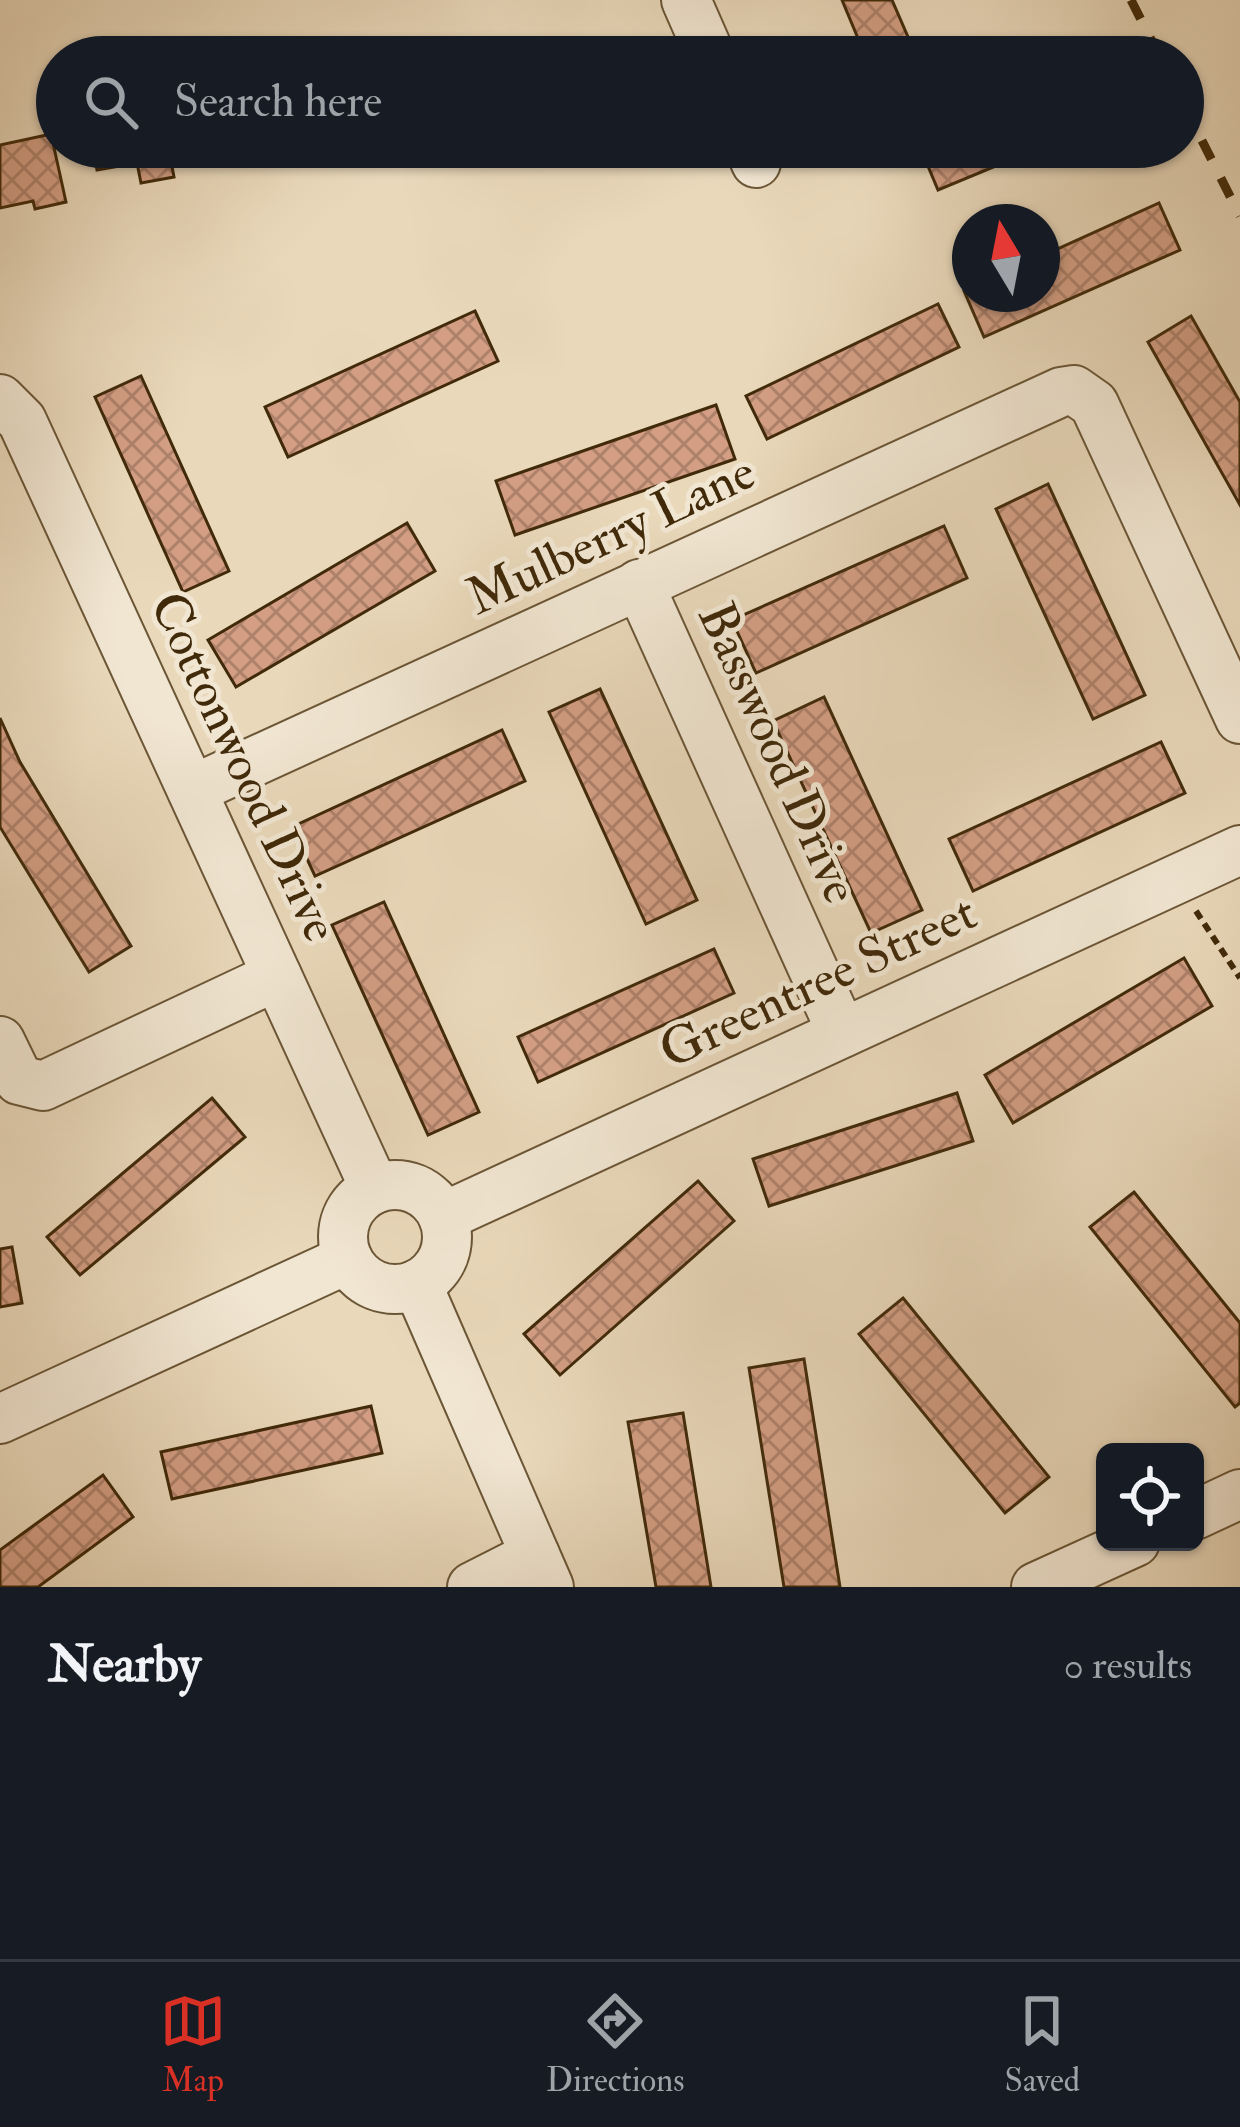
<!DOCTYPE html>
<html lang="en">
<head>
<meta charset="utf-8">
<style>
  :root { --surface:#171b24; --page:#20242c; --text:#f1f3f6; --muted:#9ea1a6; --line:#363941; --accent:#d93025 }
  body { margin:0; font-family:"IM FELL Double Pica",serif; background:var(--page); color:var(--text) }
  .controls { position:absolute; right:36px; bottom:36px; display:grid; overflow:hidden; border-radius:18px; box-shadow:0 3px 9px #0004 }
  .controls button { width:108px; height:108px; display:grid; place-items:center; padding:0; border:0; border-bottom:3px solid var(--line); background:var(--surface); color:var(--text); font:60px sans-serif }
  .compass { position:absolute; left:952px; top:204px; width:108px; height:108px; border-radius:50%; background:var(--surface); box-shadow:0 3px 9px #0004; rotate:350deg }
  .list { margin:0; padding:0; list-style:none }
  h2 { display:flex; justify-content:space-between; align-items:center; height:156px; margin:0; padding:0 48px; font-size:51px }
  h2 small { font-size:39px; font-weight:400; color:var(--muted) }
  .icon { flex:none; width:66px; height:66px; fill:none; stroke:currentColor; stroke-width:2; stroke-linecap:round; stroke-linejoin:round }
  .map { position:relative; flex:none; width:1240px; height:1587px; overflow:hidden }
  .search { position:absolute; background:var(--surface); box-shadow:0 3px 9px #0004; left:36px; right:36px; top:36px; height:132px; display:flex; align-items:center; gap:30px; box-sizing:border-box; padding:0 42px; border-radius:66px; color:var(--muted); font-size:45px }
  .sheet { height:372px; background:var(--surface) }
  nav { display:flex; justify-content:space-around; align-items:center; box-sizing:border-box; height:168px; border-top:3px solid var(--line); background:var(--surface); font-size:33px; color:var(--muted) }
  nav a { display:grid; justify-items:center; gap:6px }
  nav .on { color:var(--accent) }
  .map>svg:first-child { display:block }
  .building { fill:url(#building-cross-hatch); stroke:#412a0a; stroke-width:3 }
  .lines { fill:none; stroke-linecap:round; stroke-linejoin:round }
  .minor-casing { stroke:#6b5636; stroke-width:52 }
  .path { stroke:#412a0a; stroke-width:6; stroke-dasharray:9 6; stroke-linecap:butt }
  .minor { stroke:#f1e6d2; stroke-width:48 }
  .rail { stroke:#412a0a; stroke-width:9; stroke-dasharray:21 21; stroke-linecap:butt }
  .labels { text-anchor:middle; dominant-baseline:central; stroke-width:10; stroke-linejoin:round; paint-order:stroke }
  .street-label { font-size:51px; fill:#412a0a; stroke:#f1e6d2 }
</style>
</head>
<body>
<div class="map">
<svg width="1240" height="1587" viewBox="0 0 1240 1587">
  <defs>
    <pattern id="building-cross-hatch" width="8" height="8" patternUnits="userSpaceOnUse" patternTransform="scale(3)"><rect width="8" height="8" fill="#d39e84"/><path d="M0 0l8 8M0 8l8-8" fill="none" stroke="#ad816a"/></pattern>
  </defs>
  <rect width="100%" height="100%" fill="#e9d8ba"/>
  <filter id="stains"><feTurbulence type="fractalNoise" baseFrequency=".00167" numOctaves="4"/><feColorMatrix values="0 0 0 0 .2 0 0 0 0 .09 0 0 0 0 .02 0 0 0 .5 -.17"/></filter>
  <radialGradient id="worn" r=".72"><stop offset=".6" stop-color="#630" stop-opacity="0"/><stop offset="1" stop-color="#630" stop-opacity=".3"/></radialGradient>
  <g class="building">
    <path d="M842,0h50l16,37 -43,18z"/>
    <path d="M51,134l15,68 -31,7 -2,-8 -33,7v-63z"/>
    <path d="M93,147h105v4l-28,5 4,21 -33,6 -4,-20 -40,7z"/>
    <path d="M253,147h73l-70,13z"/>
    <path d="M920,147h48l3,7 17,-7 8,19 -58,24z"/>
    <path d="M1159,203l21,47 -196,87 -20,-46 6,-3v6h72v-38z"/>
    <path d="M938,304l21,43 -192,92 -21,-43z"/>
    <path d="M475,311l23,50 -210,96 -23,-50z"/>
    <path d="M1191,316l49,86v103l-92,-163z"/>
    <path d="M141,376l88,195 -46,21 -88,-195z"/>
    <path d="M716,405l19,54 -220,76 -19,-54z"/>
    <path d="M1048,484l97,211 -52,24 -97,-210z"/>
    <path d="M407,523l28,48 -199,116 -28,-47z"/>
    <path d="M944,526l23,52 -211,95 -24,-53z"/>
    <path d="M600,689l97,211 -51,24 -97,-212z"/>
    <path d="M824,697l98,213 -51,23 -98,-212z"/>
    <path d="M0,718l20,44 111,184 -42,26 -89,-145z"/>
    <path d="M502,730l23,51 -210,95 -23,-49z"/>
    <path d="M1161,742l24,51 -212,98 -24,-52z"/>
    <path d="M384,902l95,210 -51,23 -96,-210z"/>
    <path d="M714,949l20,44 -196,89 -20,-45z"/>
    <path d="M1184,958l28,48 -199,117 -28,-48z"/>
    <path d="M957,1093l16,48 -204,65 -16,-47z"/>
    <path d="M212,1098l33,39 -165,138 -33,-38z"/>
    <path d="M698,1181l36,40 -174,154 -36,-41z"/>
    <path d="M1134,1192l106,131v80l-5,4 -145,-180z"/>
    <path d="M12,1247l10,56 -22,4v-58z"/>
    <path d="M903,1298l146,179 -44,36 -146,-179z"/>
    <path d="M804,1359l36,228h-56l-35,-219z"/>
    <path d="M371,1406l11,47 -210,46 -11,-47z"/>
    <path d="M683,1413l28,174h-55l-28,-165z"/>
    <path d="M103,1475l30,42 -95,70h-38v-37z"/>
  </g>
  <g class="lines">
    <g class="minor-casing">
      <g id="minor">
        <path d="M686,0l25,57"/>
        <path d="M749,147l7,16"/>
        <path d="M0,399l22,22 353,768"/>
        <path d="M639,584l203,449"/>
        <path d="M192,790l869,-398 13,-2 20,14 146,315"/>
        <path d="M0,1041l19,39 24,6 234,-110"/>
        <circle cx="395" cy="1237" r="52"/>
        <path d="M443,1217l797,-367"/>
        <path d="M417,1284l132,303"/>
        <path d="M0,1419l348,-160"/>
        <path d="M1195,1515l45,-21"/>
        <path d="M472,1587l63,-32"/>
        <path d="M1036,1587l99,-45"/>
      </g>
    </g>
    <path class="path" d="M1196,911l44,67"/>
    <use href="#minor" class="minor"/>
    <g class="rail">
      <path d="M1131,0l29,57"/>
      <path d="M1183,103l57,113"/>
    </g>
  </g>
  <g class="labels">
    <g class="street-label">
      <text transform="translate(611 535) rotate(-25)">Mulberry Lane</text>
      <text transform="translate(778 753) rotate(66)">Basswood Drive</text>
      <text transform="translate(244 767) rotate(65)">Cottonwood Drive</text>
      <text transform="translate(818 982) rotate(-25)">Greentree Street</text>
    </g>
  </g>
  <rect width="100%" height="100%" filter="url(#stains)"/>
  <rect width="100%" height="100%" fill="url(#worn)"/>
</svg>
<div class="controls">
<button><svg class="icon" aria-label="locate" viewBox="0 0 24 24"><circle cx="12" cy="12" r="6"/><path d="M12 2v4M12 18v4M2 12h4M18 12h4"/></svg></button>
</div>
<svg class="compass" viewBox="-18 -18 36 36"><path d="M0-13l5 13h-10z" fill="#e53935"/><path d="M0 13l5-13h-10z" fill="#9ea1a6"/></svg>
<div class="search"><svg class="icon" aria-label="search" viewBox="0 0 24 24"><circle cx="10" cy="10" r="6"/><path d="M15 15l6 6"/></svg>Search here</div>
</div>
<section class="sheet">
<h2>Nearby<small>0 results</small></h2>
<ul class="list">
</ul>
</section>
<nav>
<a class="on"><svg class="icon" aria-label="map" viewBox="0 0 24 24"><path d="M3 6l6-2 6 2 6-2v14l-6 2-6-2-6 2zM9 4v14M15 6v14"/></svg>Map</a>
<a><svg class="icon" aria-label="directions" viewBox="0 0 24 24"><path d="M12 3l9 9-9 9-9-9zM9 14v-3h6M13 9l2 2-2 2"/></svg>Directions</a>
<a><svg class="icon" aria-label="saved" viewBox="0 0 24 24"><path d="M7 4h10v16l-5-4-5 4z"/></svg>Saved</a>
</nav>
</body>
</html>
